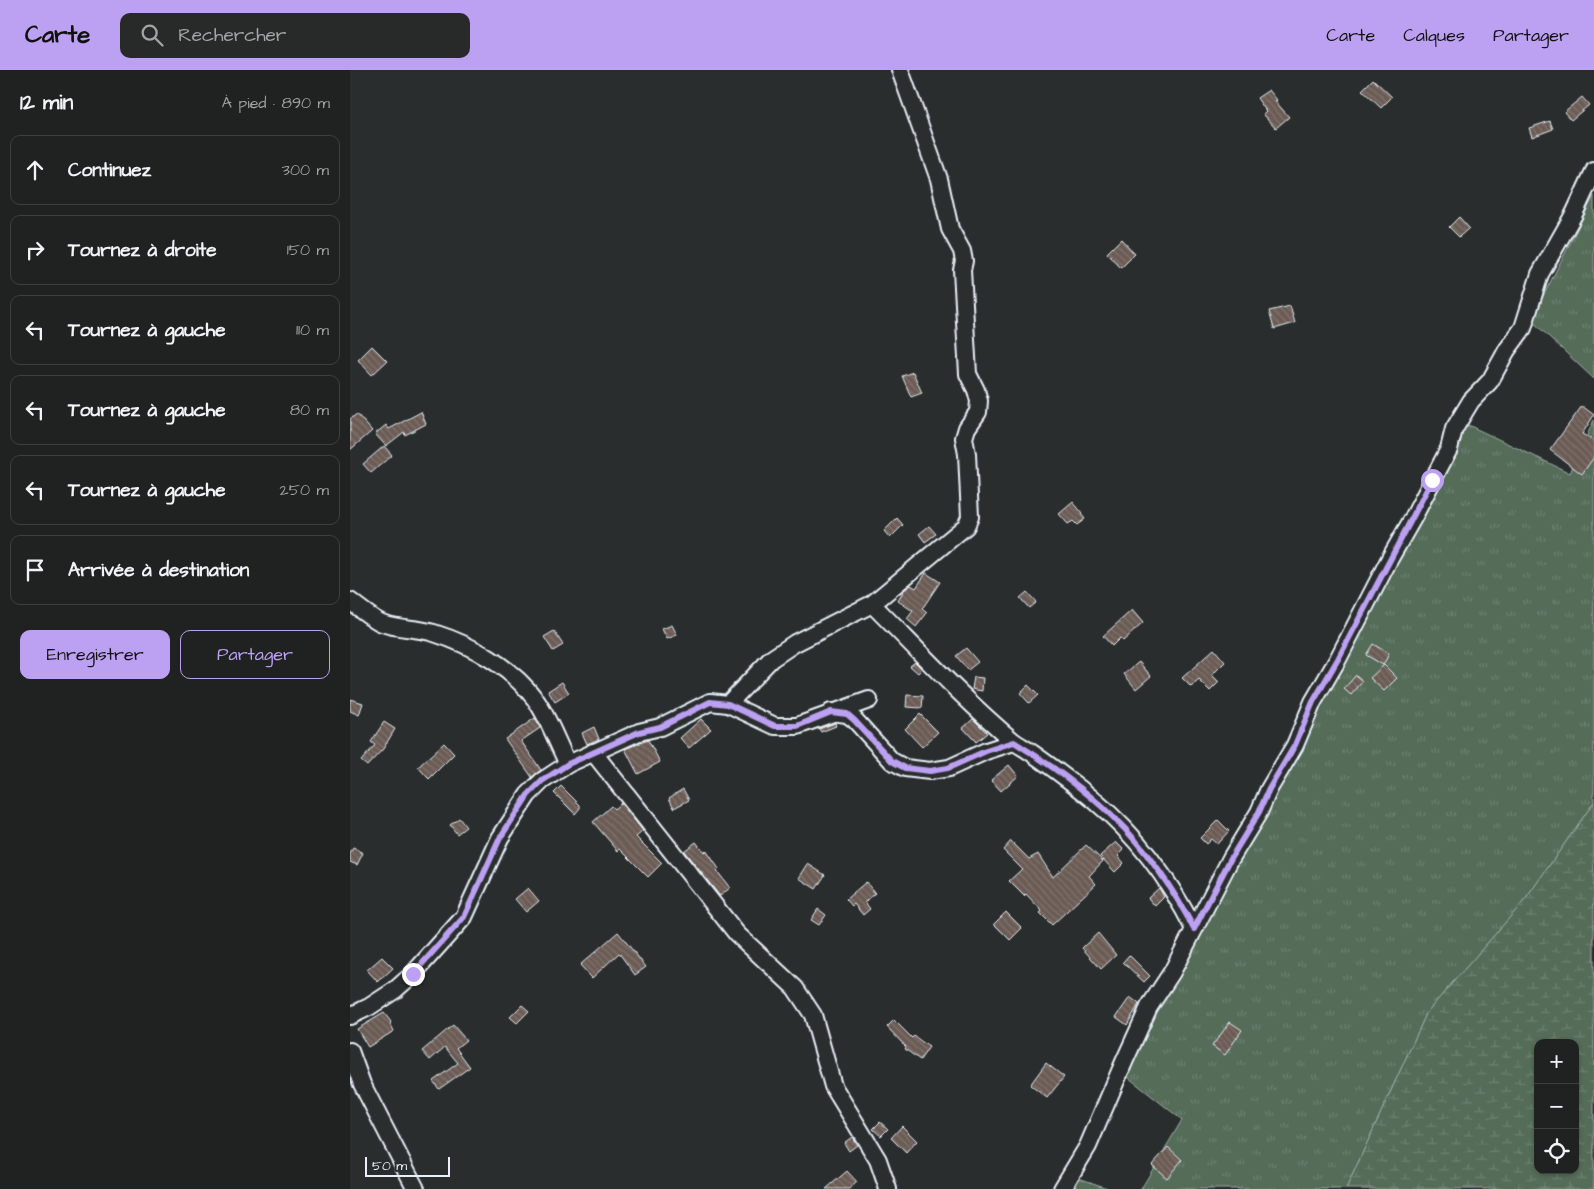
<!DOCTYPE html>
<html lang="fr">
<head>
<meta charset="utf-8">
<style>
  :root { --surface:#202222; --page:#282a2a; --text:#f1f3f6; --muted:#a2a4a5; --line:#3d3f40; --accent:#bca0f2 }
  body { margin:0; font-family:"Architects Daughter",sans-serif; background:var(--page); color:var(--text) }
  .controls { position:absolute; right:15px; bottom:15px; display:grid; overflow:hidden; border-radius:10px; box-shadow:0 1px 4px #0004 }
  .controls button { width:45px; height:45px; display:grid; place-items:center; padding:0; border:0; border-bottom:1px solid var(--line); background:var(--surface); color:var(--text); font:25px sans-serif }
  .scale { position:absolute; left:15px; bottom:12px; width:85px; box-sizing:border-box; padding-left:5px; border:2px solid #e8f1f8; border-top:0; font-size:14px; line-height:18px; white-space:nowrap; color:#e8f1f8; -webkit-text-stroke:4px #2a2d2e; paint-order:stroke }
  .stop { position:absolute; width:15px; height:15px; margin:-11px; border:4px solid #bca0f2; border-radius:50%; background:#fff }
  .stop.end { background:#bca0f2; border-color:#fff; box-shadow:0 1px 5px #0008 }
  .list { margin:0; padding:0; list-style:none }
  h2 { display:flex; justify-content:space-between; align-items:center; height:65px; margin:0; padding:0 20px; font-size:21px }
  h2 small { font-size:16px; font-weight:400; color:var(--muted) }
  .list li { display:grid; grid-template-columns:32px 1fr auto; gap:15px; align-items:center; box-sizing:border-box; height:70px; margin:0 10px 10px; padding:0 10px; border:1px solid var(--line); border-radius:10px }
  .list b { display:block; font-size:19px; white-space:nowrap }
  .list em { font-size:16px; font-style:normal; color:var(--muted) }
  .actions { display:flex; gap:10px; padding:15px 20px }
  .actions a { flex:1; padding:11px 0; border:1px solid var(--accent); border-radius:10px; text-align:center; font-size:18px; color:var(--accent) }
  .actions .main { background:var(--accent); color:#111 }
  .icon { flex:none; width:28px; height:28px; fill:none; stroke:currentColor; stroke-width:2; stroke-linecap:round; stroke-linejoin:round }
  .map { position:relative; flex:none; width:1244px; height:1119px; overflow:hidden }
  header { display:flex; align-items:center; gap:30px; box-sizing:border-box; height:70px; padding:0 25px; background:var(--accent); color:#111 }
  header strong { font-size:24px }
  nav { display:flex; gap:28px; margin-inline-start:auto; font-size:18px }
  .search { width:350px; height:45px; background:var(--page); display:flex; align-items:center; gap:12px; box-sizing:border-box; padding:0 18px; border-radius:10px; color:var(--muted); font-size:19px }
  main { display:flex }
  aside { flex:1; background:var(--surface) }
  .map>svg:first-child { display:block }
  .grass { fill:url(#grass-tufts); stroke:#9eaea8 }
  .wetland { fill:url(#wetland-marsh); stroke:#9eaea8; fill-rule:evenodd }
  .building { fill:url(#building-back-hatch); stroke:#e8f1f8 }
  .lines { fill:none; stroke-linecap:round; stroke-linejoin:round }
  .minor-casing { stroke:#e8f1f8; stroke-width:20 }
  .minor { stroke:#2a2d2e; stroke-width:16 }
  .route { stroke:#bca0f2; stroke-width:6 }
</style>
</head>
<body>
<header>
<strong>Carte</strong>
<div class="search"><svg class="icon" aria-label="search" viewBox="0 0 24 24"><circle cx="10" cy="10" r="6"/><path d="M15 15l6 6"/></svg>Rechercher</div>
<nav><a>Carte</a><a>Calques</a><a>Partager</a></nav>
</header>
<main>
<aside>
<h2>12 min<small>À pied · 890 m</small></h2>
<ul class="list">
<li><svg class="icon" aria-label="ahead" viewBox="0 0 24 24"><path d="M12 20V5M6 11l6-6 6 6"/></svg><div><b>Continuez</b></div><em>300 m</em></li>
<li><svg class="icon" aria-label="right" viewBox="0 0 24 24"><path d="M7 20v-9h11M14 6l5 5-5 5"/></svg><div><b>Tournez à droite</b></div><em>150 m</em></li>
<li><svg class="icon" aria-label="left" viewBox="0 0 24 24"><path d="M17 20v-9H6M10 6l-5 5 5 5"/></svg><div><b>Tournez à gauche</b></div><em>110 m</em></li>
<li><svg class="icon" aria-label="left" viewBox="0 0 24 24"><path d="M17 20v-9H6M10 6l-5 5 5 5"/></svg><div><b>Tournez à gauche</b></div><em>80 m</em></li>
<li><svg class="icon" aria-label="left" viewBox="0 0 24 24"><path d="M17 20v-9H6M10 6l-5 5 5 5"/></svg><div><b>Tournez à gauche</b></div><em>250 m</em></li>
<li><svg class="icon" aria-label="arrive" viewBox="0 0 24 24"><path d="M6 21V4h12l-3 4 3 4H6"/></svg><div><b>Arrivée à destination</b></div></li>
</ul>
<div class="actions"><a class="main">Enregistrer</a><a>Partager</a></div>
</aside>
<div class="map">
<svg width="1244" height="1119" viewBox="0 0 1244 1119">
  <defs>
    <pattern id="grass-tufts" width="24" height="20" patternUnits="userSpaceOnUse" patternTransform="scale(1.25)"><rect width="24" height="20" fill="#546c59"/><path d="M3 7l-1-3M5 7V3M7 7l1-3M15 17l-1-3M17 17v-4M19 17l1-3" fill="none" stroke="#6d8172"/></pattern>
    <pattern id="wetland-marsh" width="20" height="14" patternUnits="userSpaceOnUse" patternTransform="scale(1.25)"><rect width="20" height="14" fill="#546c59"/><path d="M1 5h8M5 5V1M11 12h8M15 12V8" fill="none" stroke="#6d8172"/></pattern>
    <pattern id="building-back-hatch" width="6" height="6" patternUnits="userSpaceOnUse" patternTransform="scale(1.25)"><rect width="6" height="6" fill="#6b5b54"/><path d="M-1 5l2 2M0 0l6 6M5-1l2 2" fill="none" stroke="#80736d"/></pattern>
  </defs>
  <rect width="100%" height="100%" fill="#2a2d2e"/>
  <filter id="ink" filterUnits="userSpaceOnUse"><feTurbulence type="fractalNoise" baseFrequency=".02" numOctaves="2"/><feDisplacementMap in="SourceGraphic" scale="10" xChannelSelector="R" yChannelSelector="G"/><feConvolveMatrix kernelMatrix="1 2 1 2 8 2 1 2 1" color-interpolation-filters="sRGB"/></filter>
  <g filter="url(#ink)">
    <g class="grass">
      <path d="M1244,126v183l-63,-59z"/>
      <path d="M1244,350v382l-69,98 -98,112 -81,177h-205l41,-69 -58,-46 342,-650 104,49z"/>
      <path d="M723,1106l37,13h-43z"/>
    </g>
    <path class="wetland" d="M1244,732v387h-248l81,-177 98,-112zM1188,973h37v127h-37z"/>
    <g class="building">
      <path d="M1023,9l19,18 -11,11 -19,-18z"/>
      <path d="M919,20l8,10 -2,1 14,16 -13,11 -13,-14 3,-3 -9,-13z"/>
      <path d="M1232,27l7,8 -18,15 -7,-8z"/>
      <path d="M1200,51l3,8 -21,8 -3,-9z"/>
      <path d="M1109,147l10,11 -10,9 -10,-10z"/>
      <path d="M771,169l14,15 -14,14 -14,-15z"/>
      <path d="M940,236l5,17 -21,6 -5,-18z"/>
      <path d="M22,276l15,15 -15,14 -14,-15z"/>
      <path d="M563,302l9,21 -11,4 -9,-21z"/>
      <path d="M1232,336l12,9 -12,19 12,7v16l-12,17 -32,-24z"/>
      <path d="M71,342l5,12 -21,11 -1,-3 -18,14 -11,-12 11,-9 3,4z"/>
      <path d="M7,344l15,17 -22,19v-31z"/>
      <path d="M34,376l8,9 -21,18 -8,-9z"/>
      <path d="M723,432l9,11 -1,1 4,5 -8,6 -4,-4 -5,3 -9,-10z"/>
      <path d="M547,448l6,7 -13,13 -6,-7z"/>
      <path d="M579,456l7,8 -11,8 -6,-8z"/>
      <path d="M576,503l14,9 -18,27 5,4 -11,14 -9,-8 6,-8 -15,-10 6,-11 7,-5 5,3z"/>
      <path d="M677,522l9,10 -7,6 -9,-10z"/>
      <path d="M782,540l11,13 -20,18 -3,-3 -8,8 -9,-10z"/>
      <path d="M322,555l5,10 -10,4 -5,-10z"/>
      <path d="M204,561l9,14 -10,6 -9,-14z"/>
      <path d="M1023,574l16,10 -6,11 -17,-10z"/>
      <path d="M616,578l12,14 -10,8 -12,-14z"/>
      <path d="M864,579l11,13 -13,13 7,7 -9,9 -11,-11 -8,7 -9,-9z"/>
      <path d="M565,592l7,7 -4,4 -8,-7z"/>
      <path d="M789,592l12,14 -15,13 -12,-15z"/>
      <path d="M1034,595l13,13 -13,13 -14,-13z"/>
      <path d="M1006,605l7,6 -12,14 -7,-6z"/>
      <path d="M624,607l9,1 -1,13 -10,-2z"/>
      <path d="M212,612l7,11 -14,9 -7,-11z"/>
      <path d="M678,615l10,10 -9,8 -9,-10z"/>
      <path d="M557,625l16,1 -1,12 -16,-1z"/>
      <path d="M0,629l13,4 -4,12 -9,-4z"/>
      <path d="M570,644l18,18 -16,15 -17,-18z"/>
      <path d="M185,648l5,10 -19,13 20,29 -9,7 -27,-38z"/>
      <path d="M351,649l10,10 -22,19 -9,-10z"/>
      <path d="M623,649l14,14 -11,9 -13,-14z"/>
      <path d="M34,652l11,7 -12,20 -16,17 -6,-5 14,-16 -4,-3z"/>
      <path d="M485,653l1,3 -15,6 -2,-3z"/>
      <path d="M244,657l5,12 -12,5 -5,-11z"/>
      <path d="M298,670l12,22 -22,12 -13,-25z"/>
      <path d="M94,673l10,11 -25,25 -11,-12z"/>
      <path d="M659,695l9,11 -17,15 -10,-11z"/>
      <path d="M211,716l19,19v3l-5,6 -21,-21z"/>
      <path d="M333,719l6,11 -15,8 -5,-10z"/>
      <path d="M271,733l22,28 -7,6 26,26 -14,14 -28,-28 -2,2 -25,-29 18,-16 3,3z"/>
      <path d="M109,748l7,9 -9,7 -7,-9z"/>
      <path d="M868,750l11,11 -12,13 -6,-5 -5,5 -6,-6z"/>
      <path d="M661,771l18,18 9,-5 15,23 33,-32 17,16 -14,15 7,8 -44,41 -12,-12 2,-2 -16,-17 -2,2 -15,-15 13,-12 -19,-19z"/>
      <path d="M346,772l8,10 2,-2 13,19 -2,2 13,17 -10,8 -36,-45z"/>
      <path d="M766,772l8,8 -6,6 6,7 -9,9 -15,-16z"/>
      <path d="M3,778l10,5 -6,12 -7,-3v-8z"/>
      <path d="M458,794l17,11 -9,14 -17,-11z"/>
      <path d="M516,812l9,11 -10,9 5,7 -7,6 -9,-11 -2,2 -6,-7z"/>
      <path d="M178,818l11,13 -13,11 -11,-13z"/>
      <path d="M809,818l5,9 -9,9 -7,-8z"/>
      <path d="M468,839l8,6 -7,10 -8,-5z"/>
      <path d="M656,842l16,16 -12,12 -16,-16z"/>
      <path d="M268,862l28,35 -11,8 -16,-22 -27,25 -12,-13z"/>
      <path d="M748,863l18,22 -15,14 -19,-21z"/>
      <path d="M779,885l21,21 -6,6 -21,-20z"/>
      <path d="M32,887l11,11 -15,14 -11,-12z"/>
      <path d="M780,927l9,7 -12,21 -11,-8z"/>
      <path d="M172,935l7,6 -12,12 -7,-6z"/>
      <path d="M34,943l7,9 -1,1 4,8 -26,16 -11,-18z"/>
      <path d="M544,950l18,18 2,-2 15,11 -9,13 -15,-11 1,-2 -19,-20z"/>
      <path d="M880,952l12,8 -17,25 -13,-9z"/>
      <path d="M103,955l13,15 -10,8 14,19 -31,22 -6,-8 25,-18 -13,-16 -15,13 -8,-9z"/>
      <path d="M696,993l18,14 -17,21 -17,-13z"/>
      <path d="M530,1052l8,7 -7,7 -8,-7z"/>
      <path d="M552,1056l15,15 -11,12 -15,-15z"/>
      <path d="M502,1067l5,8 -8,6 -5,-8z"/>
      <path d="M818,1077l14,13 -15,18 -15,-13z"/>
      <path d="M497,1101l10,11 -8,7h-23z"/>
    </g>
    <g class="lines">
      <g class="minor-casing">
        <g id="minor">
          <path d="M0,531c8,6 24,19 32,22 16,6 35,5 52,10 38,12 77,34 101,66 14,19 22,44 33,65"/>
          <path d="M522,534c46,46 91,95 141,137 6,4 13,8 19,12 21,15 43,31 63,48 41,34 75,80 99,128"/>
          <path d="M378,634l43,-45 24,-16 77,-39 94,-78 4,-9 -3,-63 -3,-16 3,-10 11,-16 1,-11 -3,-11 -8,-16 -6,-104 2,-9 -2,-10 -12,-22 -11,-50 -39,-109"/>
          <path d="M481,642l16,2 7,5 38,42 13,7 25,3 19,-3 37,-17 28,-9"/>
          <path d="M243,682l144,182 58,54 18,27 20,71 45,74 10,29"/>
          <path d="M0,946l19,-9 26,-17 18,-16 51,-57 36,-79 28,-43 14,-14 26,-17 71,-32 21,-5 50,-25 18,2 47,22h22l72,-26"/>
          <path d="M0,981l12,33 54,105"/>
          <path d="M712,1119l26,-43 36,-84 25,-55 23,-35 59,-114 28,-46 10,-23 26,-44 18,-43 25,-43 51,-99 24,-42 36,-69 5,-20 17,-28 19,-20 17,-31 16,-22 17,-54 34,-60 20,-43"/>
        </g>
      </g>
      <use href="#minor" class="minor"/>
    </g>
  </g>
  <g class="lines" filter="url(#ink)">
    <path class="route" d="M63,904l51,-57 36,-79 28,-43 14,-14 26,-17 71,-32 21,-5 50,-25 18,2 47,22h22l34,-14 16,2 7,6 38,41 13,7 25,3 18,-3 38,-17 28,-9c33,20 73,49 100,76 31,29 61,74 80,111l37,-71 28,-46 10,-23 26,-44 18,-43 25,-43 94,-179"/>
  </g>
</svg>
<div class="controls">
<button>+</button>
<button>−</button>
<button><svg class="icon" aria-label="locate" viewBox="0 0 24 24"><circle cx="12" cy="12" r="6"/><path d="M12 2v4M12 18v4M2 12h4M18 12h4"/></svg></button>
</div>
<div class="scale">50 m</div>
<div class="stop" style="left:1082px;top:410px"></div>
<div class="stop end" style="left:63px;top:904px"></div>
</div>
</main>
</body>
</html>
